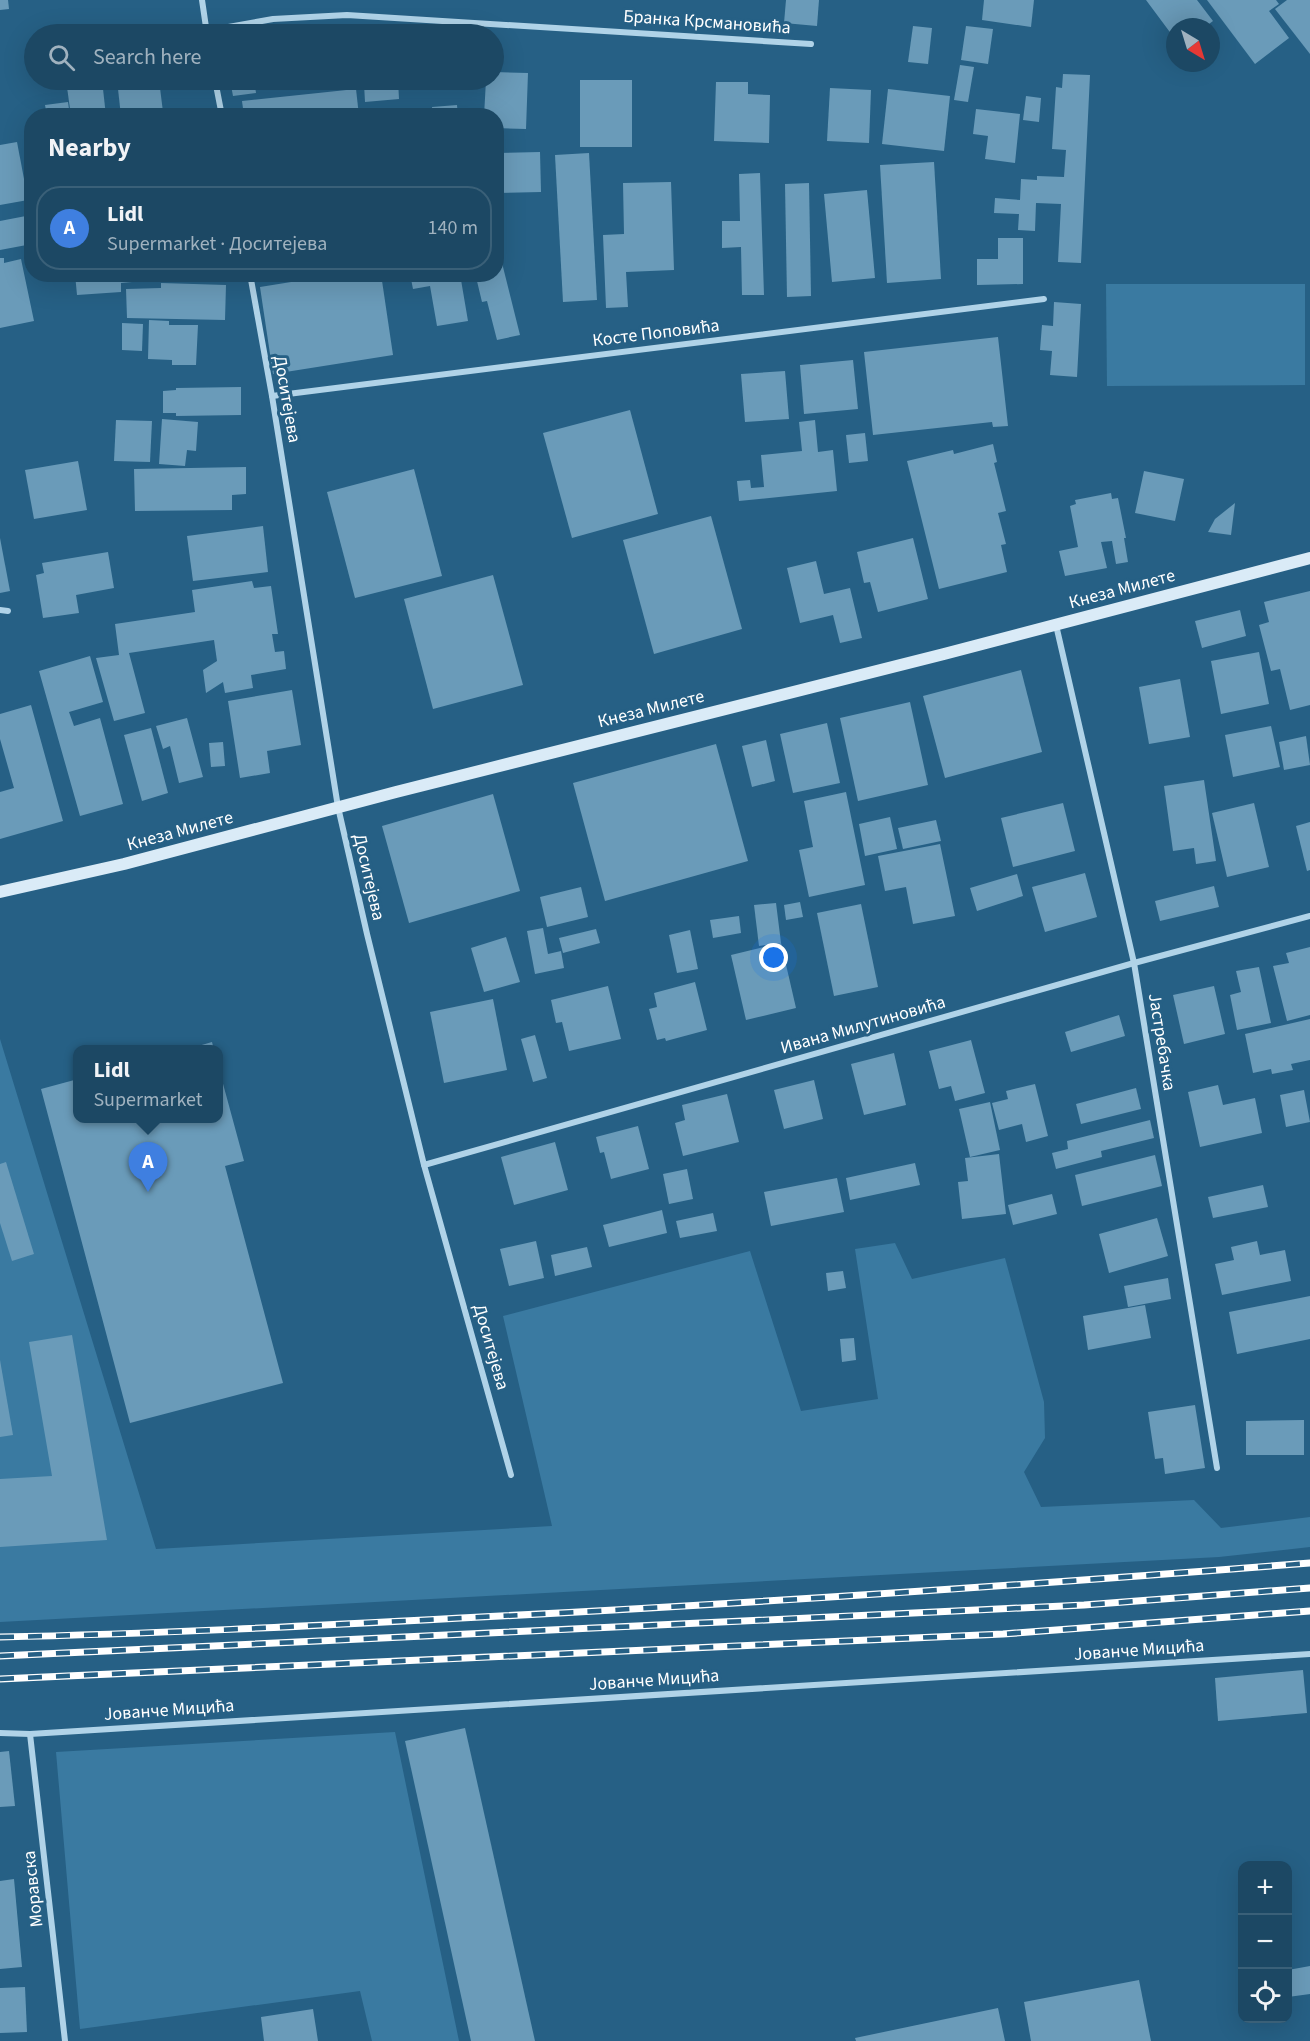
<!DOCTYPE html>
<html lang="en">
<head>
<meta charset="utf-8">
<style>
  :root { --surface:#1c4864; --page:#29526d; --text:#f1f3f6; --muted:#a0b2bf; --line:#3a6078; --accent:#d6ab8b }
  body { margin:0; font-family:"Source Sans 3",sans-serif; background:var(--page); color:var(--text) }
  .controls { position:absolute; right:18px; bottom:18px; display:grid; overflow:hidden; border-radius:12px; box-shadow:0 6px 24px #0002 }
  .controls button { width:54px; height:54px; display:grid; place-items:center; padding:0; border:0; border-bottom:2px solid var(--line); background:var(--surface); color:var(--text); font:30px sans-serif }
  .compass { position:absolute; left:1166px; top:18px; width:54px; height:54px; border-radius:50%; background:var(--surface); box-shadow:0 6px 24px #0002; rotate:142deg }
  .you { position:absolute; left:774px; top:958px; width:21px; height:21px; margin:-15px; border:4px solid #fff; border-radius:50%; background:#1a73e8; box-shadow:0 0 0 9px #1a73e833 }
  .badge { display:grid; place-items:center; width:39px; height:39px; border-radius:50%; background:var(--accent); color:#fff; font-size:20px; font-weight:700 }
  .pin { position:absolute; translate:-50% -50px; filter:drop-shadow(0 2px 3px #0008) }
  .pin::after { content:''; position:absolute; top:32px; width:21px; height:18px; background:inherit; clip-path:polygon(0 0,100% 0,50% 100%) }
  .popup { position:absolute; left:73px; top:1045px; width:150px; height:78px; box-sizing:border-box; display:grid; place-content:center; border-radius:12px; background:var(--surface); filter:drop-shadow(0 2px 4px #0005); font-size:20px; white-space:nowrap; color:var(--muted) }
  .popup b { font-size:22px; color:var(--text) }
  .popup::after { content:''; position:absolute; left:50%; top:100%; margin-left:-12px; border:12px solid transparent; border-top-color:var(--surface) }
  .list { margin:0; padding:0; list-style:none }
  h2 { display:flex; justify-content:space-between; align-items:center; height:78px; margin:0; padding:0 24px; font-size:26px }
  h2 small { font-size:20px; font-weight:400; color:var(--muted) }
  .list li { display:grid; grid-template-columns:39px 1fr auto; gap:18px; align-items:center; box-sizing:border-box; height:84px; margin:0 12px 12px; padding:0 12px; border:2px solid var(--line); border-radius:24px }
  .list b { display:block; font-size:22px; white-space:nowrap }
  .list p { margin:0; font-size:20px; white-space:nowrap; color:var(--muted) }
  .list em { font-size:20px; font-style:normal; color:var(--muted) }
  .icon { flex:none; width:33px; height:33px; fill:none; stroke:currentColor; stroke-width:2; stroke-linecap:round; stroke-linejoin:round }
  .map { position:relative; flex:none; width:1310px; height:2041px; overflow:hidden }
  .search { position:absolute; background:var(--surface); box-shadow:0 6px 24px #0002; left:24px; top:24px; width:480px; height:66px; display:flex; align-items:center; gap:15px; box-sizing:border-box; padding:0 21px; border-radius:33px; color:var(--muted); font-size:22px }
  .panel { position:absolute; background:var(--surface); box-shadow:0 6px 24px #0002; left:24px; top:108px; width:480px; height:174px; border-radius:24px }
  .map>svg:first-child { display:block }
  .green { fill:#3a7aa1 }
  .building { fill:#6a9bb9 }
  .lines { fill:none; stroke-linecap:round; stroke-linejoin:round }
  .street { stroke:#b0d3e8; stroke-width:6 }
  .secondary { stroke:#daebf7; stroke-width:12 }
  .rail-casing { stroke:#fff; stroke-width:7 }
  .rail { stroke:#266085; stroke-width:4.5; stroke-dasharray:14; stroke-linecap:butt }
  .labels { text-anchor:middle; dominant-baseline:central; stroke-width:6; stroke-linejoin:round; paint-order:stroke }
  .street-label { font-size:18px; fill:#fff; stroke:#266085 }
</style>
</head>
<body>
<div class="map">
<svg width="1310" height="2041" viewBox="0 0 1310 2041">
  <rect width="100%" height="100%" fill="#266085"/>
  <g class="green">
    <path d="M1106,284h199v101l-198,1z"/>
    <path d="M0,1039l156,510 396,-23 -49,-210 247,-65 51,160 77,-12 -23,-150 40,-6 17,36 93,-21 39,144 1,36 -21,34 17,35 153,-7 27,28 89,-11v30l-91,10 -1219,65z"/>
    <path d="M395,1732l64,309h-87l-12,-50 -280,38 -24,-277z"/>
  </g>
  <g class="building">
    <path d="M0,0h8l1,9 -9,1z"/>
    <path d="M786,0h33l-2,26 -33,-3z"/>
    <path d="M984,0h50l-3,27 -49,-7z"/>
    <path d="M1146,0h51l16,21 -8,6h-30v12z"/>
    <path d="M1207,0h69l3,4 -10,7 20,27 -34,26z"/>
    <path d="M1287,0h23v54l-35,-45z"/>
    <path d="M913,26l19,2 -4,36 -20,-2z"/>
    <path d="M966,26l27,3 -5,35 -27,-4z"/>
    <path d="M275,28l1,6h-36v-1z"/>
    <path d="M960,65l14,2 -6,35 -14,-2z"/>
    <path d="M494,72l34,1 -2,56 -30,-1v-12h-12l2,-36h8z"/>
    <path d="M1063,74l27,1 -9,188 -23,-1 3,-58 -25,-1 -1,28 -17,-1 1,-16 -25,-1 1,-15 25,2 1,-21 16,1v-4l27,1 2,-27 -14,-1 4,-62 6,1z"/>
    <path d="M66,80h36l4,36h-35z"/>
    <path d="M117,80h42l4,32 -42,4z"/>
    <path d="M230,80h24l2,13 -23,3z"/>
    <path d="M312,80h86l1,19 -34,3 -1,-18 -51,5z"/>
    <rect x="580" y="80" width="52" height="67"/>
    <path d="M716,82h32v12l22,1 -1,48 -55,-2z"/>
    <path d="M830,88l41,2 -2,53 -42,-2z"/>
    <path d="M356,89l3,27h-115l-2,-15z"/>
    <path d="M888,89l62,7 -6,55 -62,-7z"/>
    <path d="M1026,96l15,2 -2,24 -16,-2z"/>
    <path d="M68,102l2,14h-23l-2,-11z"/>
    <path d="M457,105l1,11h-25l-1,-9z"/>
    <path d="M976,109l44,5 -5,49 -30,-4 3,-23 -15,-2z"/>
    <path d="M17,142l11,58 -28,5v-60z"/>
    <path d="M540,152l1,40 -45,1v-40z"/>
    <path d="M589,153l8,147 -34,2 -8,-147z"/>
    <path d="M934,162l7,117 -54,4 -7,-118z"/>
    <path d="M760,173l4,122h-22l-1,-48 -19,1v-27h18l-1,-47z"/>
    <path d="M671,182l3,88 -48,2 2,35 -22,1 -3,-73 21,-1 -1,-51z"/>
    <path d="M809,183l2,113 -24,1 -2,-113z"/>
    <path d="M867,190l8,88 -43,4 -8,-88z"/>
    <path d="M31,215l1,29 -32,6v-29z"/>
    <path d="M998,238h25v46l-46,1v-26h21z"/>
    <path d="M496,239l24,96 -23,5 -10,-39 -5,1 -6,-25 8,-3h12z"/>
    <path d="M0,258h4v5l17,-4 13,62 -34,7z"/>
    <path d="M75,274h79v6l-33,3v9l-44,3z"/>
    <path d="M341,274h40l12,81 -120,19 -13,-87z"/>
    <path d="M410,274h50l8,47 -31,5 -7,-40 -17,3z"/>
    <path d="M161,283l65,2 -1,35 -98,-2 -1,-29 35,-1z"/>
    <path d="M1054,302l27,2 -4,73 -27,-2 2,-24 -12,-1 2,-25 11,1z"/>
    <path d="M149,320l20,1v4h29l-2,40h-24v-5l-24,-1z"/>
    <path d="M122,323l21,1 -1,27 -20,-1z"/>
    <path d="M998,337l10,89 -15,1 -1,-5 -119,13 -9,-83z"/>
    <path d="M853,360l5,49 -54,5 -4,-49z"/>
    <path d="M785,371l4,48 -44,3 -4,-48z"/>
    <path d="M241,387v28l-65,1v-3h-13v-22l13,-1v-2z"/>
    <path d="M630,410l28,104 -86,24 -29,-105z"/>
    <path d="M162,419l36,3 -2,29 -9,-1 -2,16 -26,-2z"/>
    <path d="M116,420l36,1 -2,41 -36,-1z"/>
    <path d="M815,420l3,32 15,-2 4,41 -98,10 -2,-20 13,-1 1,8 13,-1 -3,-32 41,-4 -3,-29z"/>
    <path d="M865,433l3,28 -19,2 -3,-28z"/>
    <path d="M993,444l4,18 -3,1 12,48 -8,2 8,31 -5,1 6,27 -68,17 -32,-128 46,-11 1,4z"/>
    <path d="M78,461l9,49 -53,9 -9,-49z"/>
    <path d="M246,467v27l-14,1v15l-97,1 -1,-42z"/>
    <path d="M414,469l28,107 -87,22 -28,-106z"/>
    <path d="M1144,471l40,8 -9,42 -40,-8z"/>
    <path d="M1111,493l1,6 6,-1 8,40h-2l4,24 -12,2 -4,-23 -11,1 6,26 -42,8 -6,-25 19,-4 -8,-41 6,-2 -1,-4z"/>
    <path d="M1235,503l-4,32 -23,-3 7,-13z"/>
    <path d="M711,516l31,113 -88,25 -31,-114z"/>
    <path d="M263,526l5,46 -75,9 -6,-45z"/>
    <path d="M0,538l10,53 -10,2z"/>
    <path d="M913,538l15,61 -50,13 -8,-30 -6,1 -7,-31z"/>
    <path d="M108,552l6,36 -38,7 3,18 -36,5 -7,-43 8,-2 -2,-10z"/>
    <path d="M816,561l8,33 26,-6 12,50 -22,5 -7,-28 -33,8 -13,-55z"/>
    <path d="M493,575l30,110 -90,24 -29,-110z"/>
    <path d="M252,581l2,7 17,-2 7,48h-6l3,18 9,-1 2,18 -35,6 2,13 -28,5 -2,-11 -17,11 -3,-23 14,-9 -3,-21 -85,13 16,60 -31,8 -18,-63 23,-3 -4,-31 80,-12 -3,-22z"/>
    <path d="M1310,591v114l-20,5 -10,-41 -9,2 -12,-46 10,-3 -5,-20z"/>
    <path d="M1240,610l6,26 -44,12 -7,-27z"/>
    <path d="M1259,652l10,52 -48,10 -10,-53z"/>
    <path d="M90,656l13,46 -34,10 5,14 26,-8 23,86 -43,12 -41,-145z"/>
    <path d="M1021,670l21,82 -97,26 -22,-82z"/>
    <path d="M1180,679l10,58 -41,7 -10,-57z"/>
    <path d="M292,690l9,55 -34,6 3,22 -30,5 -12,-77z"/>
    <path d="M910,702l18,83 -70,16 -18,-83z"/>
    <path d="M31,705l32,116 -63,18v-47l14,-4 -14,-49v-25z"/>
    <path d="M187,718l16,59 -24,6 -9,-37 -7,3 -7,-23z"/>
    <path d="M827,723l13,60 -47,10 -13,-59z"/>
    <path d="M1271,726l9,41 -47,10 -8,-42z"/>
    <path d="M151,728l17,65 -26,8 -18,-66z"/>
    <path d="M1306,736l4,29 -26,5 -5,-28z"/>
    <path d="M766,740l9,41 -23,6 -10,-41z"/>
    <path d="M223,742l2,24 -14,1 -2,-24z"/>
    <path d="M716,744l32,117 -143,40 -32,-118z"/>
    <path d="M1204,780l12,81 -20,3 -2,-16 -21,3 -9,-65z"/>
    <path d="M846,792l19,93 -56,12 -10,-47 14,-3 -9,-46z"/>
    <path d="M493,794l27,97 -111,32 -27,-97z"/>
    <path d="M1063,803l12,48 -62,16 -12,-49z"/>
    <path d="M1254,803l15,64 -42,10 -15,-64z"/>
    <path d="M890,817l7,32 -32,7 -6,-32z"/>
    <path d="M936,820l5,21 -38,8 -5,-21z"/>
    <path d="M1310,822v48l-3,1 -11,-45z"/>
    <path d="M940,844l15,72 -42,8 -7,-37 -21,4 -7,-35z"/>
    <path d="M1085,873l12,44 -52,15 -13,-45z"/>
    <path d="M1017,874l6,22 -46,15 -7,-23z"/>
    <path d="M1214,886l5,21 -59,14 -5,-20z"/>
    <path d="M581,887l7,30 -41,10 -7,-30z"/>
    <path d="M800,902l3,15 -17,3 -2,-15z"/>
    <path d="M776,903l5,40 -22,3 -5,-41z"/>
    <path d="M861,904l17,83 -44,9 -17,-83z"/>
    <path d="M739,916l2,17 -28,5 -3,-18z"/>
    <path d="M543,928l5,26 13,-3 3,17 -29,6 -8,-43z"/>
    <path d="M596,929l4,14 -37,10 -4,-15z"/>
    <path d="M690,930l8,39 -21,4 -8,-38z"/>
    <path d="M506,937l14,45 -36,10 -13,-44z"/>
    <path d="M781,943l15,65 -50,12 -15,-65z"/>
    <path d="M1310,947v68l-23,6 -14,-55 16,-3 -3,-10z"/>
    <path d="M1259,967l12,56 -34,7 -7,-35 11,-3 -5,-21z"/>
    <path d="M695,982l12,48 -41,11 -1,-3 -8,2 -8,-31 8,-2 -3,-14z"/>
    <path d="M608,986l13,53 -52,12 -7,-29 -6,1 -5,-23z"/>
    <path d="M1214,986l11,48 -41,10 -11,-49z"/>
    <path d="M493,999l14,71 -63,13 -14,-71z"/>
    <path d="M1119,1015l6,21 -54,16 -6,-20z"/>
    <path d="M1310,1019v41l-19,4 2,6 -21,4 -1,-5 -18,4 -8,-39z"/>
    <path d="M535,1035l12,43 -14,4 -12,-43z"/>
    <path d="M971,1040l14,53 -30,8 -4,-15 -12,3 -10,-38z"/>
    <path d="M212,1042l2,8h-26v-1z"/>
    <path d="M894,1053l12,52 -42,10 -13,-51z"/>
    <path d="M219,1069l25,92 -19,5 58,217 -153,40 -89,-334 37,-10v39h141z"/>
    <path d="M814,1080l9,39 -39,10 -10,-39z"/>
    <path d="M1035,1084l13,52 -22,6 -4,-18 -23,6 -7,-27 16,-4 -2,-8z"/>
    <path d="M1218,1085l5,20 32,-7 7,35 -62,14 -12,-55z"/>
    <path d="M1136,1088l5,21 -60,15 -5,-20z"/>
    <path d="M1304,1090l6,32 -24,5 -6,-32z"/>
    <path d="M727,1094l12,48 -56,14 -8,-33 10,-3 -3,-15z"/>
    <path d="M990,1102l10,48 -30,7 -11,-48z"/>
    <path d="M1150,1120l4,18 -53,13 1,6 -46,12 -4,-16 16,-4 -1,-8z"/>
    <path d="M638,1126l11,43 -38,10 -7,-27 -4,1 -4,-16z"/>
    <path d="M555,1142l13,48 -54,15 -13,-48z"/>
    <path d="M999,1154l7,60 -44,5 -4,-37 10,-1 -3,-23z"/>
    <path d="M1155,1155l7,31 -80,20 -7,-31z"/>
    <path d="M6,1162l28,92 -22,7 -12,-38v-59z"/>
    <path d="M915,1163l5,22 -70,15 -4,-22z"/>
    <path d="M687,1169l6,30 -24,5 -6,-30z"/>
    <path d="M837,1178l7,34 -73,14 -7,-34z"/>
    <path d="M1263,1185l5,22 -55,11 -5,-21z"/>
    <path d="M1052,1194l5,20 -44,11 -5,-20z"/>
    <path d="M662,1210l5,23 -58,14 -6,-22z"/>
    <path d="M713,1213l4,18 -37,7 -4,-17z"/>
    <path d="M1157,1218l11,38 -59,17 -10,-39z"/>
    <path d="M536,1241l8,37 -35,8 -9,-37z"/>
    <path d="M1257,1241l3,14 25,-5 6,31 -69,14 -7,-31 19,-4 -3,-13z"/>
    <path d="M587,1247l5,20 -37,9 -4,-21z"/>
    <path d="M843,1271l3,17 -18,3 -2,-18z"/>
    <path d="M1168,1278l3,21 -43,8 -4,-21z"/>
    <path d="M1310,1296v43l-73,15 -8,-42z"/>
    <path d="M1145,1305l6,33 -63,12 -5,-34z"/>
    <path d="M72,1335l35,205 -107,7v-68l52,-3 -23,-134z"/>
    <path d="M854,1338l2,22 -14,2 -2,-23z"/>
    <path d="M0,1360l13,75 -13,2z"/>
    <path d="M1195,1405l10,63 -40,6 -2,-16 -8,1 -7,-47z"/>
    <path d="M1304,1420v35h-58v-34z"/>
    <path d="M1303,1670l4,43 -89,8 -3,-43z"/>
    <path d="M465,1728l70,313h-64l-66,-300z"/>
    <path d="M9,1751l6,55 -15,1v-55z"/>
    <path d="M14,1879l8,88 -22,2v-88z"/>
    <path d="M1310,1966v28l-22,3v-27z"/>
    <path d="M1139,1980l12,61h-120l-7,-39z"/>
    <path d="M25,1987l2,45 -27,1v-45z"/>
    <path d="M998,2008l7,33h-149l-1,-3z"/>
    <path d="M313,2009l5,32h-54l-3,-24z"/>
  </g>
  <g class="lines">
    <g class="street">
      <path d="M202,0l5,34"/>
      <path d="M206,31l67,-12 74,-4 464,29"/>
      <path d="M215,80l7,36"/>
      <path d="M250,274l22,122 66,411 29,127 57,231 87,310"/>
      <path d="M272,396l772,-97"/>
      <path d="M0,610l8,1"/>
      <path d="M1056,625l78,338 83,505"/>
      <path d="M424,1165l710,-202 176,-47"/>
      <path d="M0,1733l30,1 1280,-80"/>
      <path d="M30,1734l35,307"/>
    </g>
    <path class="secondary" d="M0,892l124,-28 272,-72 548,-138 366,-96"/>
    <g class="rail-casing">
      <g id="rail">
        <path d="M0,1637c154,-3 308,-11 461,-19 283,-14 566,-33 849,-55"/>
        <path d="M0,1656l1084,-51 226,-17"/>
        <path d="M0,1679l1003,-45 307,-23"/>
      </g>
    </g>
    <use href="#rail" class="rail"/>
  </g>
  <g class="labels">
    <g class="street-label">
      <text transform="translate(707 22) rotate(4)">Бранка Крсмановића</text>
      <text transform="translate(656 333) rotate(-7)">Косте Поповића</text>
      <text transform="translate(287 399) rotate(80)">Доситејева</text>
      <text transform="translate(1122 589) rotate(-15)">Кнеза Милете</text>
      <text transform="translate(651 709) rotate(-14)">Кнеза Милете</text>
      <text transform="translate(180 831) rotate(-15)">Кнеза Милете</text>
      <text transform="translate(369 877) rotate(77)">Доситејева</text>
      <text transform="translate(863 1025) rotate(-16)">Ивана Милутиновића</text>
      <text transform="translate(1162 1042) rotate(81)">Јастребачка</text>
      <text transform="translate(491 1347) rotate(74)">Доситејева</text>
      <text transform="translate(1139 1650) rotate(-4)">Јованче Мицића</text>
      <text transform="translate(654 1680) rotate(-4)">Јованче Мицића</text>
      <text transform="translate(169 1710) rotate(-4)">Јованче Мицића</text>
      <text transform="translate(33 1889) rotate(-96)">Моравска</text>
    </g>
  </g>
</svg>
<div class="controls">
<button>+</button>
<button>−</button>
<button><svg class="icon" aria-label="locate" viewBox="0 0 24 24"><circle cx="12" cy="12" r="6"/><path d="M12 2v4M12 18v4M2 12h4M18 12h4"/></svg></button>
</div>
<svg class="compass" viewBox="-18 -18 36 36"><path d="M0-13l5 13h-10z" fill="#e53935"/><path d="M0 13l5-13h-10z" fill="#a0b2bf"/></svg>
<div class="you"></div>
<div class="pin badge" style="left:148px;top:1192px;background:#3f7fe0">A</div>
<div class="popup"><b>Lidl</b>Supermarket</div>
<div class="search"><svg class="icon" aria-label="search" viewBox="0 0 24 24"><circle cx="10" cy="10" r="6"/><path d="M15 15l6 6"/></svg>Search here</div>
<section class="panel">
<h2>Nearby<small></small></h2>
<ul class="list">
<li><span class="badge" style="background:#3f7fe0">A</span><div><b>Lidl</b><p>Supermarket · Доситејева</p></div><em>140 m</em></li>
</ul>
</section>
</div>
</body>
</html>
